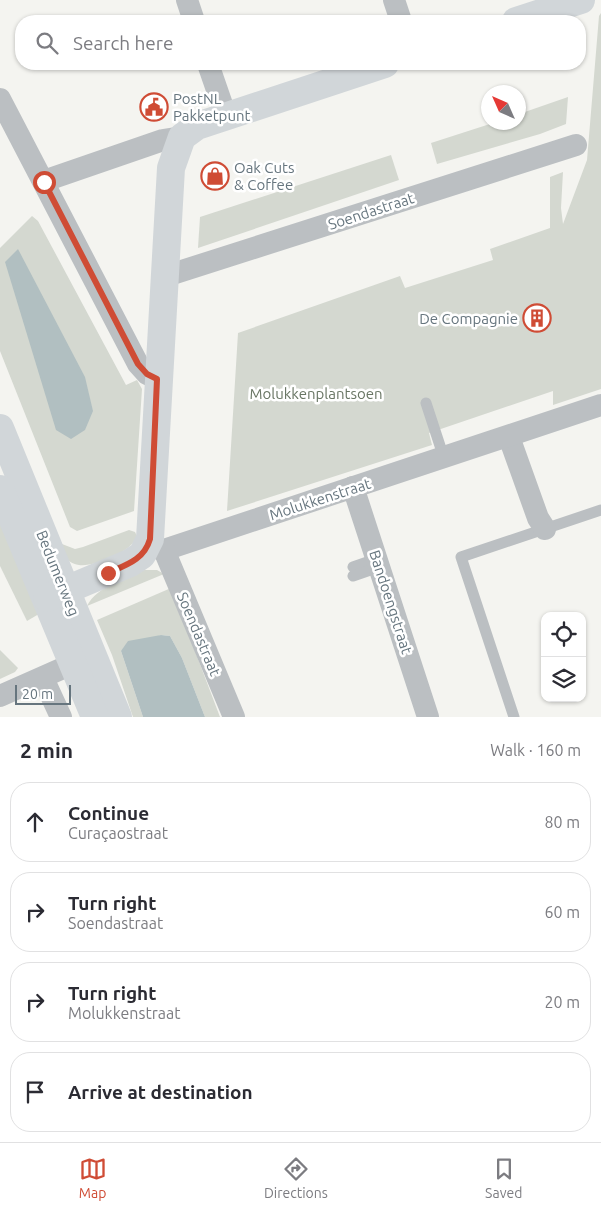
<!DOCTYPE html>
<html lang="en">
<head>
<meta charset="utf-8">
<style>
  :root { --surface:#fff; --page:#f7f7f7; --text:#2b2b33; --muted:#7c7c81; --line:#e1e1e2; --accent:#cf4c35 }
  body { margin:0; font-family:Ubuntu,sans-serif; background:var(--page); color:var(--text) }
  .controls { position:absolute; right:15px; bottom:15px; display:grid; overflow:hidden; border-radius:10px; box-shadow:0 1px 4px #0004 }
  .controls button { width:45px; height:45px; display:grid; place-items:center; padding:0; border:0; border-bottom:1px solid var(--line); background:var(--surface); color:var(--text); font:25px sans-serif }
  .compass { position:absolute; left:481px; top:85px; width:45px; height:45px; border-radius:50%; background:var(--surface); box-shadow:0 1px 4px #0004; rotate:315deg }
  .scale { position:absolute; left:15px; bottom:12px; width:56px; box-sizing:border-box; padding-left:5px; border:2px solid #66757e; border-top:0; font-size:14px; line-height:18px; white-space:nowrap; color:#66757e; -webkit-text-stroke:4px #fff; paint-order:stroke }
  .stop { position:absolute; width:15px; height:15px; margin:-11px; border:4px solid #cf4c35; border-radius:50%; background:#fff }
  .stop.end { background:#cf4c35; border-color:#fff; box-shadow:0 1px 5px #0008 }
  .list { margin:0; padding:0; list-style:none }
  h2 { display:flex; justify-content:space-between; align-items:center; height:65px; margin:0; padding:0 20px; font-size:21px }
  h2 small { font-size:16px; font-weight:400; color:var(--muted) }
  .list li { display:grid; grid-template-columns:32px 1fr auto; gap:15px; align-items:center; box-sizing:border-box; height:80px; margin:0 10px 10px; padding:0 10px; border:1px solid var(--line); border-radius:20px }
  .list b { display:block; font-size:19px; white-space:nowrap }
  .list p { margin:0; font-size:16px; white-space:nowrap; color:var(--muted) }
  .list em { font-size:16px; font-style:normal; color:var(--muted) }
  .icon { flex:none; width:28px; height:28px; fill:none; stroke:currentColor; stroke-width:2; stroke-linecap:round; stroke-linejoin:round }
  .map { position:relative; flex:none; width:601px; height:717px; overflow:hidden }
  .search { position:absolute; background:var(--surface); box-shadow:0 1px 4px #0004; left:15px; right:15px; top:15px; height:55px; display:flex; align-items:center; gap:12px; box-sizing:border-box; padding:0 18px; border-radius:20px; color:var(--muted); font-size:19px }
  .sheet { height:425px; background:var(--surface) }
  nav { display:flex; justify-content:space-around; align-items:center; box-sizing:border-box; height:70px; border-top:1px solid var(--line); background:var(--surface); font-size:14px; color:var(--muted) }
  nav a { display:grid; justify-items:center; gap:2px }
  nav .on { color:var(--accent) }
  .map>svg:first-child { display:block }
  .green { fill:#d4d8d0 }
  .water { fill:#b1bfc1 }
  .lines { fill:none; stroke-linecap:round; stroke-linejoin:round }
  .lane { stroke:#bbbfc2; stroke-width:11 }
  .street { stroke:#bbbfc2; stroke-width:22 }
  .secondary { stroke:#d1d6d9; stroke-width:28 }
  .route { stroke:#cf4c35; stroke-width:6 }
  .labels { text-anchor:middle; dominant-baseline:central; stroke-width:5; stroke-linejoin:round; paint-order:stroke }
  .poi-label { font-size:15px; fill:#66757e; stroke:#fff; text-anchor:start }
  .street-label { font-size:15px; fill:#66757e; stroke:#fff }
  .park-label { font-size:15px; fill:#697664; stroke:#fff }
</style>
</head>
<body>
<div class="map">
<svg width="601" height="717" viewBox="0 0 601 717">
  <rect width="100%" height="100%" fill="#f4f4f0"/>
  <g class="green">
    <path d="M601,13v376l-48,16v-14l-124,42 3,12 -205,66 11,-178 162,-57 5,12 88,-28 -3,-11 60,-21v-51l13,-5 -2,36 2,16 24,-64 12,-144z"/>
    <path d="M568,97l-2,27 -26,10 -103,30 -6,-21 62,-20 25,-1 1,-8z"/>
    <path d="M391,155l8,25 -201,68 2,-31z"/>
    <path d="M32,216l6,5 88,164 11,-5 5,9 -8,122 -57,20 -7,-4 -70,-176v-103z"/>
    <path d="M0,522l44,89 -17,10 -27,-55z"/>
    <path d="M129,530l6,2 2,4c-5,16 -42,31 -58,29 -7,-1 -12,-5 -17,-10v-11l13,5 8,-2z"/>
    <path d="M144,570h13l7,4 -77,32c10,-20 39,-27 57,-36z"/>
    <path d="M171,588l49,129h-15l-23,-59 -12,-22 -9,-1 -40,16 22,66h-10l-21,-62 -15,-35z"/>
    <path d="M0,650l18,18 -3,4 -15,7z"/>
  </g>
  <g class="water">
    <path d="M18,249l67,128 8,34 -8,19 -14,9 -15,-9 -51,-168z"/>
    <path d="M161,635l9,1 12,22 23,59h-62l-22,-66 7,-10z"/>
  </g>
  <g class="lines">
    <g class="lane">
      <path d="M426,403l18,55"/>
      <path d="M353,567l23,-8"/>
      <path d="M353,576l26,-9"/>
      <path d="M514,717l-53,-160 140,-47"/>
    </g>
    <g class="street">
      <path d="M187,0l7,21"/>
      <path d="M394,0l7,21"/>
      <path d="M208,64l18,52"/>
      <path d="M0,99l138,265 9,10 10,5"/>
      <path d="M44,181l119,-41 19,-3"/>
      <path d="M166,276l410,-131"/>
      <path d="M509,437l29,81 7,11"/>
      <path d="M353,487l75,230"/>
      <path d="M148,546l16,4 437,-145"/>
      <path d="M164,550l70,167"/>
      <path d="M43,678l18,39"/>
      <path d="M0,696l88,-39"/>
    </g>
    <g class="secondary">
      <path d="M516,21l65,-21"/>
      <path d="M0,428l118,289"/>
      <path d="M0,489l95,228"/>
      <path d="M47,598l83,-35 12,-8 8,-16 21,-371 11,-31 15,-11 188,-62"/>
    </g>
  </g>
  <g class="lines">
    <path class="route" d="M44,182l94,182 9,10 10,5 -7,160c-6,21 -24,26 -42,34"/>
  </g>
  <defs>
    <g id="civic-ring" transform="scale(1.4375)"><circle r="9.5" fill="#fff" stroke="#cf4c35" stroke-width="1.5"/><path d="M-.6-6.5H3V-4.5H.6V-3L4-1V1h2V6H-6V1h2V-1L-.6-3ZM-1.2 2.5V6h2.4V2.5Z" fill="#cf4c35"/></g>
    <g id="shop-ring" transform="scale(1.4375)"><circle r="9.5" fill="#fff" stroke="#cf4c35" stroke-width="1.5"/><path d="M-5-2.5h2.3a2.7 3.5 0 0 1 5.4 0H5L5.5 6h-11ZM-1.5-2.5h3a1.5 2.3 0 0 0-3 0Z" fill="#cf4c35"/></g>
    <g id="building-ring" transform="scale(1.4375)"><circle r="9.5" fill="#fff" stroke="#cf4c35" stroke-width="1.5"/><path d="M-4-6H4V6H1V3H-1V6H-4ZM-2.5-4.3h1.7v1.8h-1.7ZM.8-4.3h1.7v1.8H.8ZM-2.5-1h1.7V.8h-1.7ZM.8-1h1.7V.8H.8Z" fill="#cf4c35"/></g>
  </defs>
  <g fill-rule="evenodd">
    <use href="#civic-ring" x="154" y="107"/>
    <use href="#shop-ring" x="215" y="176"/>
    <use href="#building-ring" x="537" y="318"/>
  </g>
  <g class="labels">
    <g class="poi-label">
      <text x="173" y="98">PostNL<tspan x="173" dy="17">Pakketpunt</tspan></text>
      <text x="234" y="167">Oak Cuts<tspan x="234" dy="17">&amp; Coffee</tspan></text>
      <text x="518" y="318" text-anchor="end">De Compagnie</text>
    </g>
    <g class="street-label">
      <text transform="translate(371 211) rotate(-18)">Soendastraat</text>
      <text transform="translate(320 499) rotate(-18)">Molukkenstraat</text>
      <text transform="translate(58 573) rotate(68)">Bedumerweg</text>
      <text transform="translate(391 602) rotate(72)">Bandoengstraat</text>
      <text transform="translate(199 634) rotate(67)">Soendastraat</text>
    </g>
    <g class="park-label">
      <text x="316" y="393">Molukkenplantsoen</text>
    </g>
  </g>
</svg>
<div class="controls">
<button><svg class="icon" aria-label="locate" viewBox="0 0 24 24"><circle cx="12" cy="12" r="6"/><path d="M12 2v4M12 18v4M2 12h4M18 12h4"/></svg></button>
<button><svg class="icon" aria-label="layers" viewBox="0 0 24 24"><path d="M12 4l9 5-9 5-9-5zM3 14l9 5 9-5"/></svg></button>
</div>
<svg class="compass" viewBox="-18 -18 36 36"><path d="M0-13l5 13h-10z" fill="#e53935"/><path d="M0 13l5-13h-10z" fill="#7c7c81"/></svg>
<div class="scale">20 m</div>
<div class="stop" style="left:44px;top:182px"></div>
<div class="stop end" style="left:108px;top:573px"></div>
<div class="search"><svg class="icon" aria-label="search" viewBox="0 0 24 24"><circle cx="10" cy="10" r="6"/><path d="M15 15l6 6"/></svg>Search here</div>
</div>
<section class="sheet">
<h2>2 min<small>Walk · 160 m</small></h2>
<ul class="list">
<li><svg class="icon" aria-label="ahead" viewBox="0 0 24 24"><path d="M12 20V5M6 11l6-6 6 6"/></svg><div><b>Continue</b><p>Curaçaostraat</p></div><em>80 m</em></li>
<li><svg class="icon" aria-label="right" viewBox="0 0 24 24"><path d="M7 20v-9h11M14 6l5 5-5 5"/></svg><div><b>Turn right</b><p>Soendastraat</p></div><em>60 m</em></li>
<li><svg class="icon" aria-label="right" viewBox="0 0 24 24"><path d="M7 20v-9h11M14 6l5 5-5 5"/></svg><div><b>Turn right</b><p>Molukkenstraat</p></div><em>20 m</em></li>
<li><svg class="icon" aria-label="arrive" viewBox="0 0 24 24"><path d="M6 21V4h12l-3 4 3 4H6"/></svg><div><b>Arrive at destination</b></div></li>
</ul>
</section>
<nav>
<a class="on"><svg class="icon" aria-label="map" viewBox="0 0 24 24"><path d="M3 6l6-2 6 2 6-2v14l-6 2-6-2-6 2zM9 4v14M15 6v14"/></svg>Map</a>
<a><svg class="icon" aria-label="directions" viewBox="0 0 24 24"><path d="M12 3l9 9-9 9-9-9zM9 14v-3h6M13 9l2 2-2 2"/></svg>Directions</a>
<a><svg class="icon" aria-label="saved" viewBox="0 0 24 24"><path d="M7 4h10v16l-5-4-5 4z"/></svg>Saved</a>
</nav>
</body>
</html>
